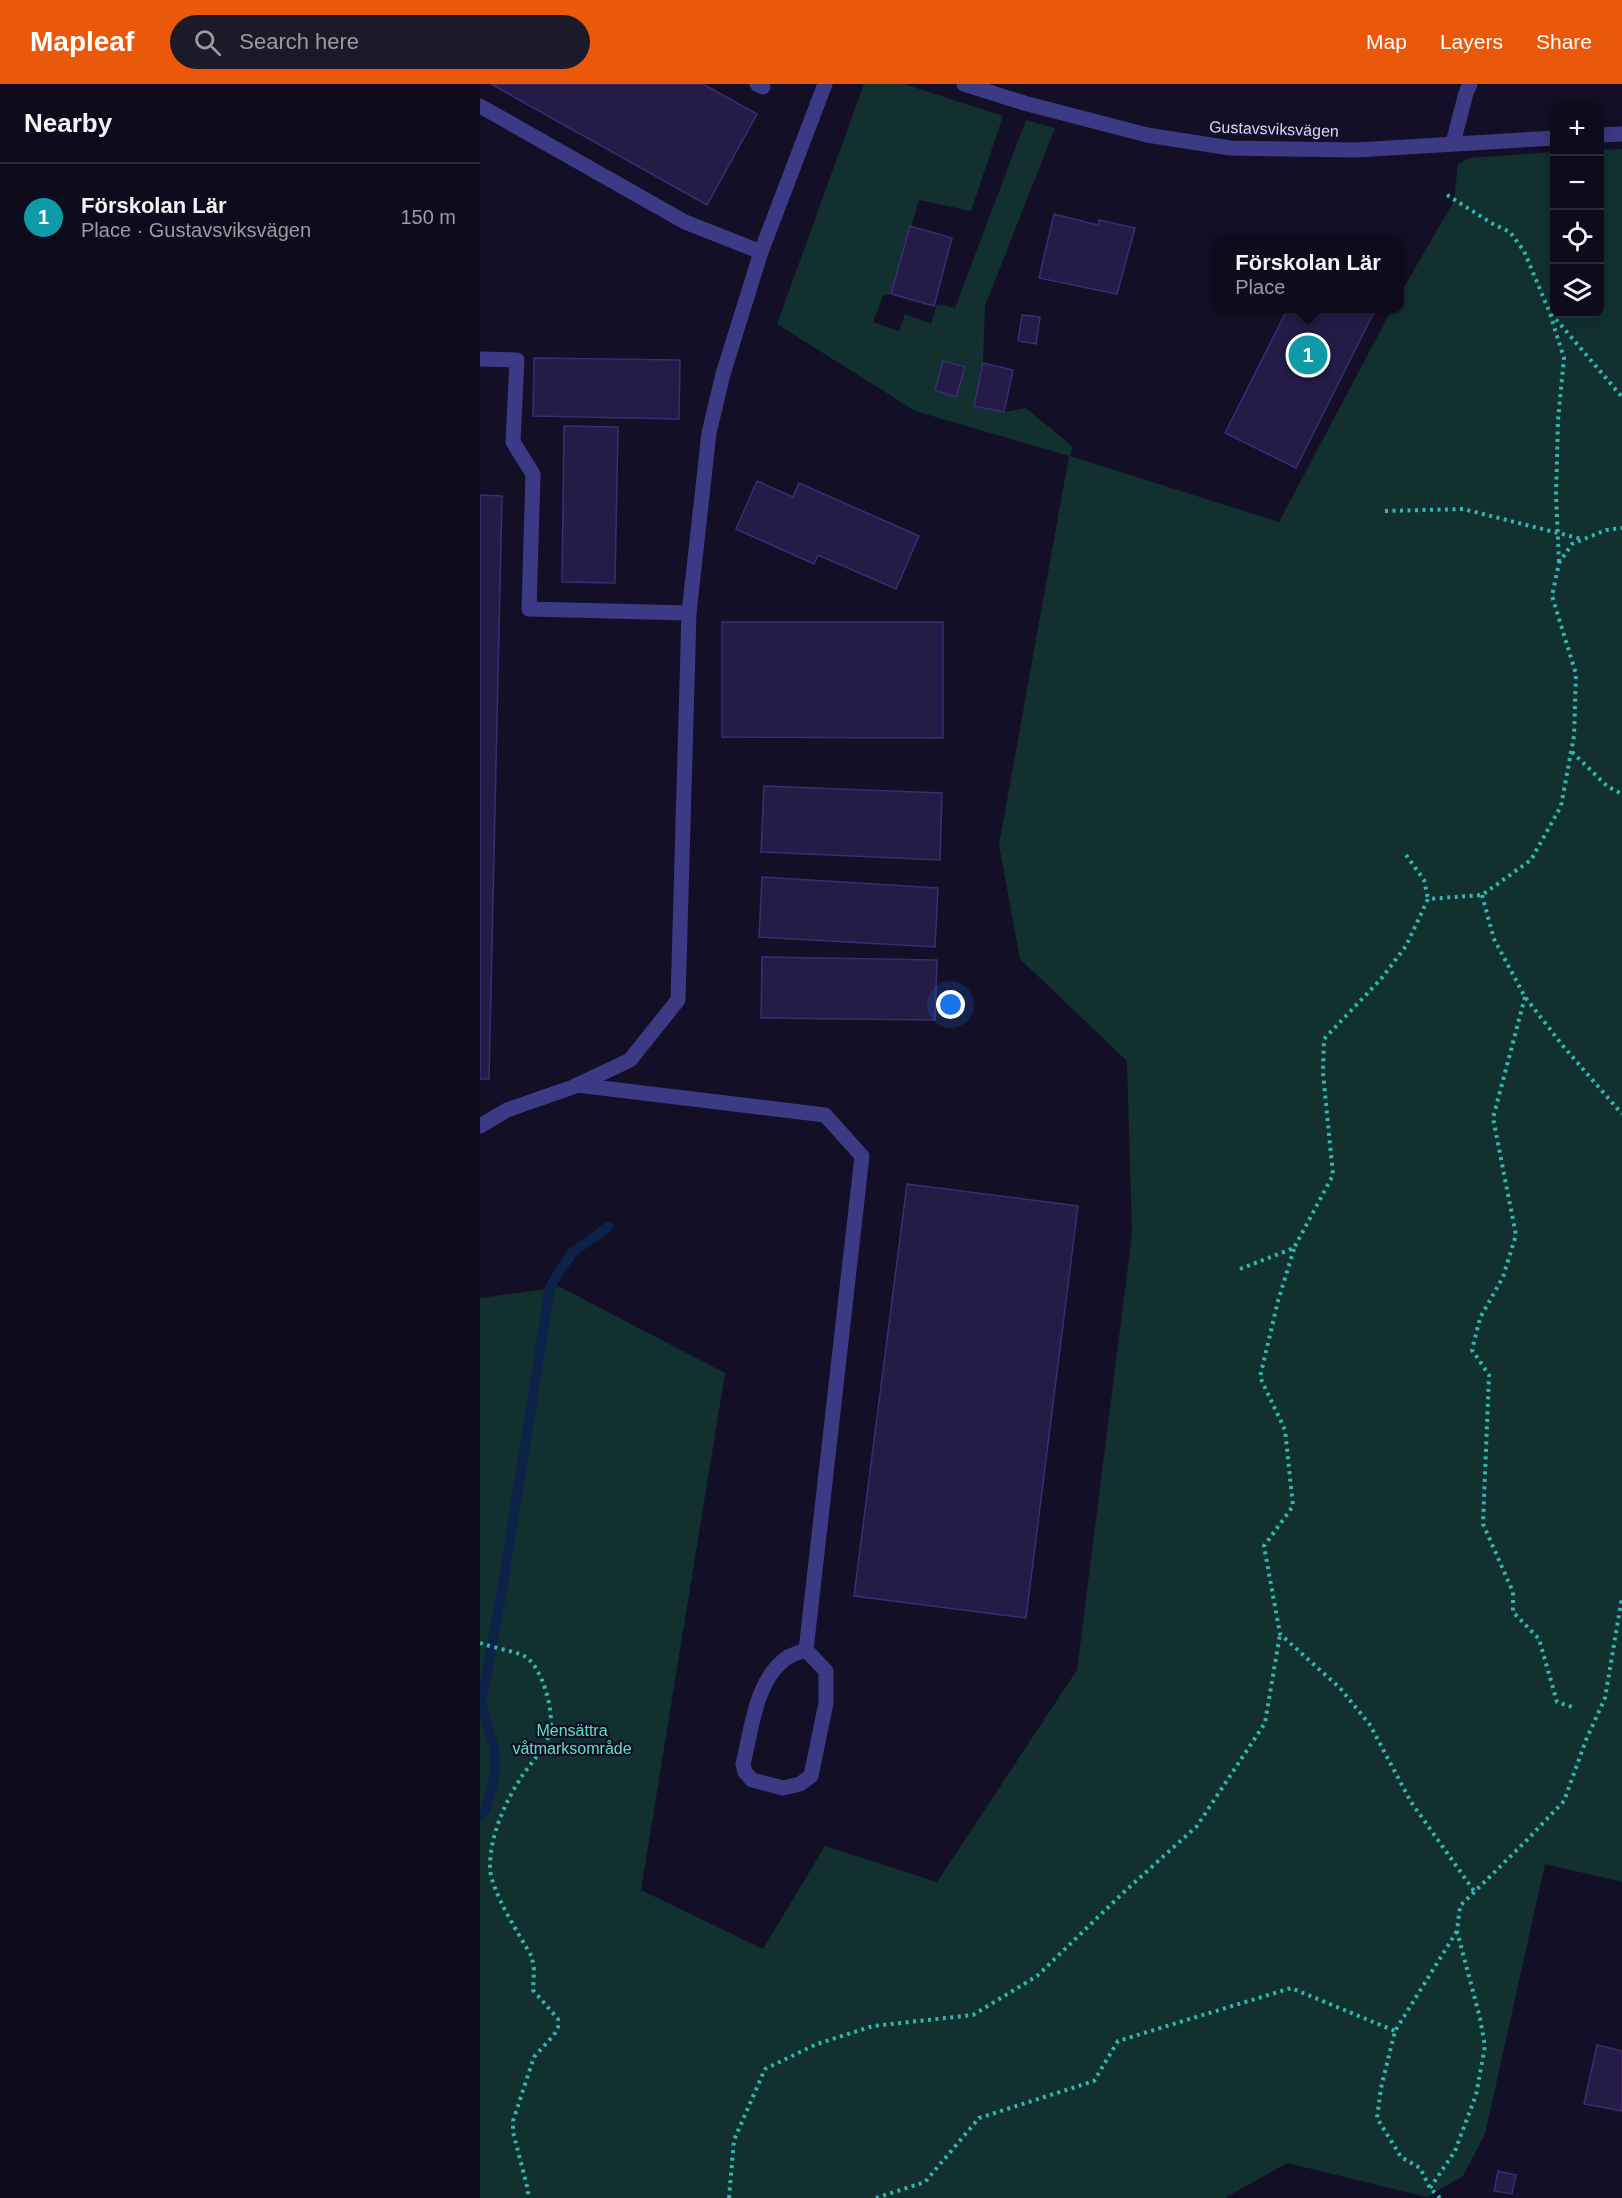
<!DOCTYPE html>
<html lang="en">
<head>
<meta charset="utf-8">
<style>
  :root { --surface:#0e0b1c; --page:#1c1929; --text:#f1f3f6; --muted:#9b9ba3; --line:#2e2b3b; --accent:#ea580c }
  body { margin:0; font-family:Helvetica,sans-serif; background:var(--page); color:var(--text) }
  .controls { position:absolute; right:18px; top:18px; display:grid; overflow:hidden; border-radius:12px; box-shadow:0 3px 15px #0003 }
  .controls button { width:54px; height:54px; display:grid; place-items:center; padding:0; border:0; border-bottom:2px solid var(--line); background:var(--surface); color:var(--text); font:30px sans-serif }
  .you { position:absolute; left:471px; top:921px; width:21px; height:21px; margin:-15px; border:4px solid #fff; border-radius:50%; background:#1a73e8; box-shadow:0 0 0 9px #1a73e833 }
  .badge { display:grid; place-items:center; width:39px; height:39px; border-radius:50%; background:var(--accent); color:#fff; font-size:20px; font-weight:700 }
  .pin { position:absolute; translate:-50% -50%; border:3px solid #fff; box-shadow:0 2px 6px #0006 }
  .popup { position:absolute; left:732px; top:151px; width:192px; height:78px; box-sizing:border-box; display:grid; place-content:center; border-radius:12px; background:var(--surface); filter:drop-shadow(0 2px 4px #0005); font-size:20px; white-space:nowrap; color:var(--muted) }
  .popup b { font-size:22px; color:var(--text) }
  .popup::after { content:''; position:absolute; left:50%; top:100%; margin-left:-12px; border:12px solid transparent; border-top-color:var(--surface) }
  .list { margin:0; padding:0; list-style:none }
  h2 { display:flex; justify-content:space-between; align-items:center; height:78px; margin:0; padding:0 24px; font-size:26px }
  h2 small { font-size:20px; font-weight:400; color:var(--muted) }
  .list li { display:grid; grid-template-columns:39px 1fr auto; gap:18px; align-items:center; box-sizing:border-box; height:108px; padding:0 24px; border-top:2px solid var(--line) }
  .list b { display:block; font-size:22px; white-space:nowrap }
  .list p { margin:0; font-size:20px; white-space:nowrap; color:var(--muted) }
  .list em { font-size:20px; font-style:normal; color:var(--muted) }
  .icon { flex:none; width:33px; height:33px; fill:none; stroke:currentColor; stroke-width:2; stroke-linecap:round; stroke-linejoin:round }
  .map { position:relative; flex:none; width:1142px; height:2114px; overflow:hidden }
  header { display:flex; align-items:center; gap:36px; box-sizing:border-box; height:84px; padding:0 30px; background:var(--accent); color:#fff }
  header strong { font-size:28px }
  nav { display:flex; gap:33px; margin-inline-start:auto; font-size:21px }
  .search { width:420px; height:54px; background:var(--page); display:flex; align-items:center; gap:15px; box-sizing:border-box; padding:0 21px; border-radius:33px; color:var(--muted); font-size:22px }
  main { display:flex }
  aside { flex:1; background:var(--surface) }
  .map>svg:first-child { display:block }
  .green { fill:#12302f; fill-rule:evenodd }
  .lines { fill:none; stroke-linecap:round; stroke-linejoin:round }
  .stream { stroke:#0c2248; stroke-width:10 }
  .building { fill:#241b47; stroke:#3b2d73; stroke-width:1.5 }
  .path { stroke:#2fb8b0; stroke-width:4; stroke-dasharray:3 4.5; stroke-linecap:butt }
  .service { stroke:#3d3a85; stroke-width:15 }
  .minor { stroke:#3d3a85; stroke-width:15 }
  .tertiary { stroke:#3d3a85; stroke-width:15 }
  .labels { text-anchor:middle; dominant-baseline:central; stroke-width:4.5; stroke-linejoin:round; paint-order:stroke }
  .street-label { font-size:16px; fill:#d9d4ff; stroke:#130f26 }
  .park-label { font-size:16px; fill:#5fe0c0; stroke:#130f26 }
</style>
</head>
<body>
<header>
<strong>Mapleaf</strong>
<div class="search"><svg class="icon" aria-label="search" viewBox="0 0 24 24"><circle cx="10" cy="10" r="6"/><path d="M15 15l6 6"/></svg>Search here</div>
<nav><a>Map</a><a>Layers</a><a>Share</a></nav>
</header>
<main>
<aside>
<h2>Nearby<small></small></h2>
<ul class="list">
<li><span class="badge" style="background:#0f9aa8">1</span><div><b>Förskolan Lär</b><p>Place · Gustavsviksvägen</p></div><em>150 m</em></li>
</ul>
</aside>
<div class="map">
<svg width="1142" height="2114" viewBox="0 0 1142 2114">
  <rect width="100%" height="100%" fill="#130f26"/>
  <path class="green" d="M384,0h40l99,32 -32,95 -52,-11 -28,94 -8,2 -10,26 26,9 6,-17 26,10 6,-20 18,4 71,-188 29,8 -70,178 -2,57 -9,43 30,6 22,-4 47,39 -3,9 209,66 113,-213 8,-1v-14l54,-93 4,-37 11,-6 85,-6v162h46v-164l22,-1v1733l-77,-18 -60,270 -22,42 -36,21 -140,-34 -62,35h-745v-900l80,-11 165,86 -84,517 122,59 62,-103 112,36 140,-212 55,-436 -5,-173 -107,-102 -21,-114 70,-389 -154,-45 -138,-87zM463,277l22,6 -9,29 -21,-6z"/>
  <g class="lines">
    <path class="stream" d="M0,1732l6,-8 7,-23 2,-19 -1,-20 -13,-42 21,-114 48,-302 10,-18 13,-18 35,-25"/>
  </g>
  <g class="building">
    <path d="M11,0h212l54,30 -50,91z"/>
    <path d="M574,130l44,11 1,-5 36,8 -18,66 -78,-16z"/>
    <path d="M430,142l42,12 -18,68 -43,-12z"/>
    <path d="M808,224h88l-80,160 -71,-35z"/>
    <path d="M542,231l18,2 -4,27 -18,-3z"/>
    <path d="M54,274l146,2 -1,59 -146,-3z"/>
    <path d="M463,277l22,6 -9,30 -21,-7z"/>
    <path d="M503,279l30,7 -9,42 -30,-6z"/>
    <path d="M84,342l54,1 -3,156 -53,-1z"/>
    <path d="M277,397l36,16 6,-14 120,53 -23,53 -78,-34 -4,9 -78,-35z"/>
    <path d="M0,411l22,1 -13,583h-9z"/>
    <path d="M242,538h221v116l-221,-1z"/>
    <path d="M284,702l178,7 -2,67 -179,-8z"/>
    <path d="M282,793l176,11 -3,59 -176,-10z"/>
    <path d="M282,873l175,3 -2,60 -174,-2z"/>
    <path d="M427,1100l171,22 -52,412 -172,-22z"/>
    <path d="M1117,1961l25,6v60l-38,-7z"/>
    <path d="M1018,2087l18,4 -4,19 -18,-3z"/>
  </g>
  <g class="lines">
    <g class="path">
      <path d="M967,111l46,29 17,8 14,19 25,60 73,86"/>
      <path d="M1070,230l14,44 -6,62 -2,75 3,67"/>
      <path d="M905,427l78,-2 119,30"/>
      <path d="M1092,668l35,34 15,8"/>
      <path d="M926,771l18,25 4,19"/>
      <path d="M1002,811l12,44 31,58 38,49 59,68"/>
      <path d="M1045,913l-32,121 23,117 -13,42 -23,41 -8,32 17,25 -6,149 30,68v20l26,27 18,63 15,5"/>
      <path d="M814,1165l-16,52 -18,76 25,53 8,76 -29,40 16,88 60,54 30,37 41,77 63,89"/>
      <path d="M760,1185l54,-21 39,-73 -10,-102 1,-34 57,-60 25,-33 22,-47 54,-4 49,-35 30,-54 13,-70 2,-62 -24,-78 7,-33 13,-19 34,-14 16,-2"/>
      <path d="M0,1559c14,5 31,7 44,13 19,10 32,60 25,79 -5,14 -16,26 -25,38 -18,27 -34,61 -34,94 0,23 30,69 42,90l2,13 -1,20 25,29v8l-4,8 -20,22 -21,64v11l15,58v8"/>
      <path d="M950,2104l25,-37 21,-56 9,-49 -5,-28 -23,-87 3,-25 65,-64 39,-41 22,-61 19,-42 17,-101"/>
      <path d="M249,2114l5,-58 31,-71 52,-25 56,-18 100,-11 64,-39 87,-84 73,-66 68,-103 15,-89"/>
      <path d="M396,2114l49,-16 54,-64 115,-37 24,-40 173,-53 104,43"/>
      <path d="M960,2114l-10,-10 -10,-20 -19,-11 -24,-39 4,-30 14,-57 62,-100"/>
    </g>
    <g class="service">
      <path d="M277,0l6,3"/>
      <path d="M0,22l205,116 76,30"/>
      <path d="M0,275l37,1 -4,82 20,32 -4,135 160,4"/>
      <path d="M97,1001l248,30 37,41 -56,494c-6,2 -12,4 -18,7 -33,22 -36,72 -45,107l2,8 7,8 31,8 17,-4 11,-8 15,-73v-32l-20,-21"/>
      <path d="M0,1042l27,-16 66,-23 57,-27 48,-60 11,-387 20,-180 14,-59 38,-122 64,-168"/>
    </g>
    <path class="minor" d="M973,59l13,-50 4,-9"/>
    <g class="tertiary">
      <path d="M484,0l60,19 123,32 83,13 126,2 198,-12"/>
      <path d="M1120,51l22,-1"/>
    </g>
  </g>
  <g class="labels">
    <g class="street-label">
      <text transform="translate(794 45) rotate(2)">Gustavsviksvägen</text>
    </g>
    <g class="park-label">
      <text x="92" y="1646">Mensättra<tspan x="92" dy="18">våtmarksområde</tspan></text>
    </g>
  </g>
</svg>
<div class="controls">
<button>+</button>
<button>−</button>
<button><svg class="icon" aria-label="locate" viewBox="0 0 24 24"><circle cx="12" cy="12" r="6"/><path d="M12 2v4M12 18v4M2 12h4M18 12h4"/></svg></button>
<button><svg class="icon" aria-label="layers" viewBox="0 0 24 24"><path d="M12 4l9 5-9 5-9-5zM3 14l9 5 9-5"/></svg></button>
</div>
<div class="you"></div>
<div class="pin badge" style="left:828px;top:271px;background:#0f9aa8">1</div>
<div class="popup"><b>Förskolan Lär</b>Place</div>
</div>
</main>
</body>
</html>
